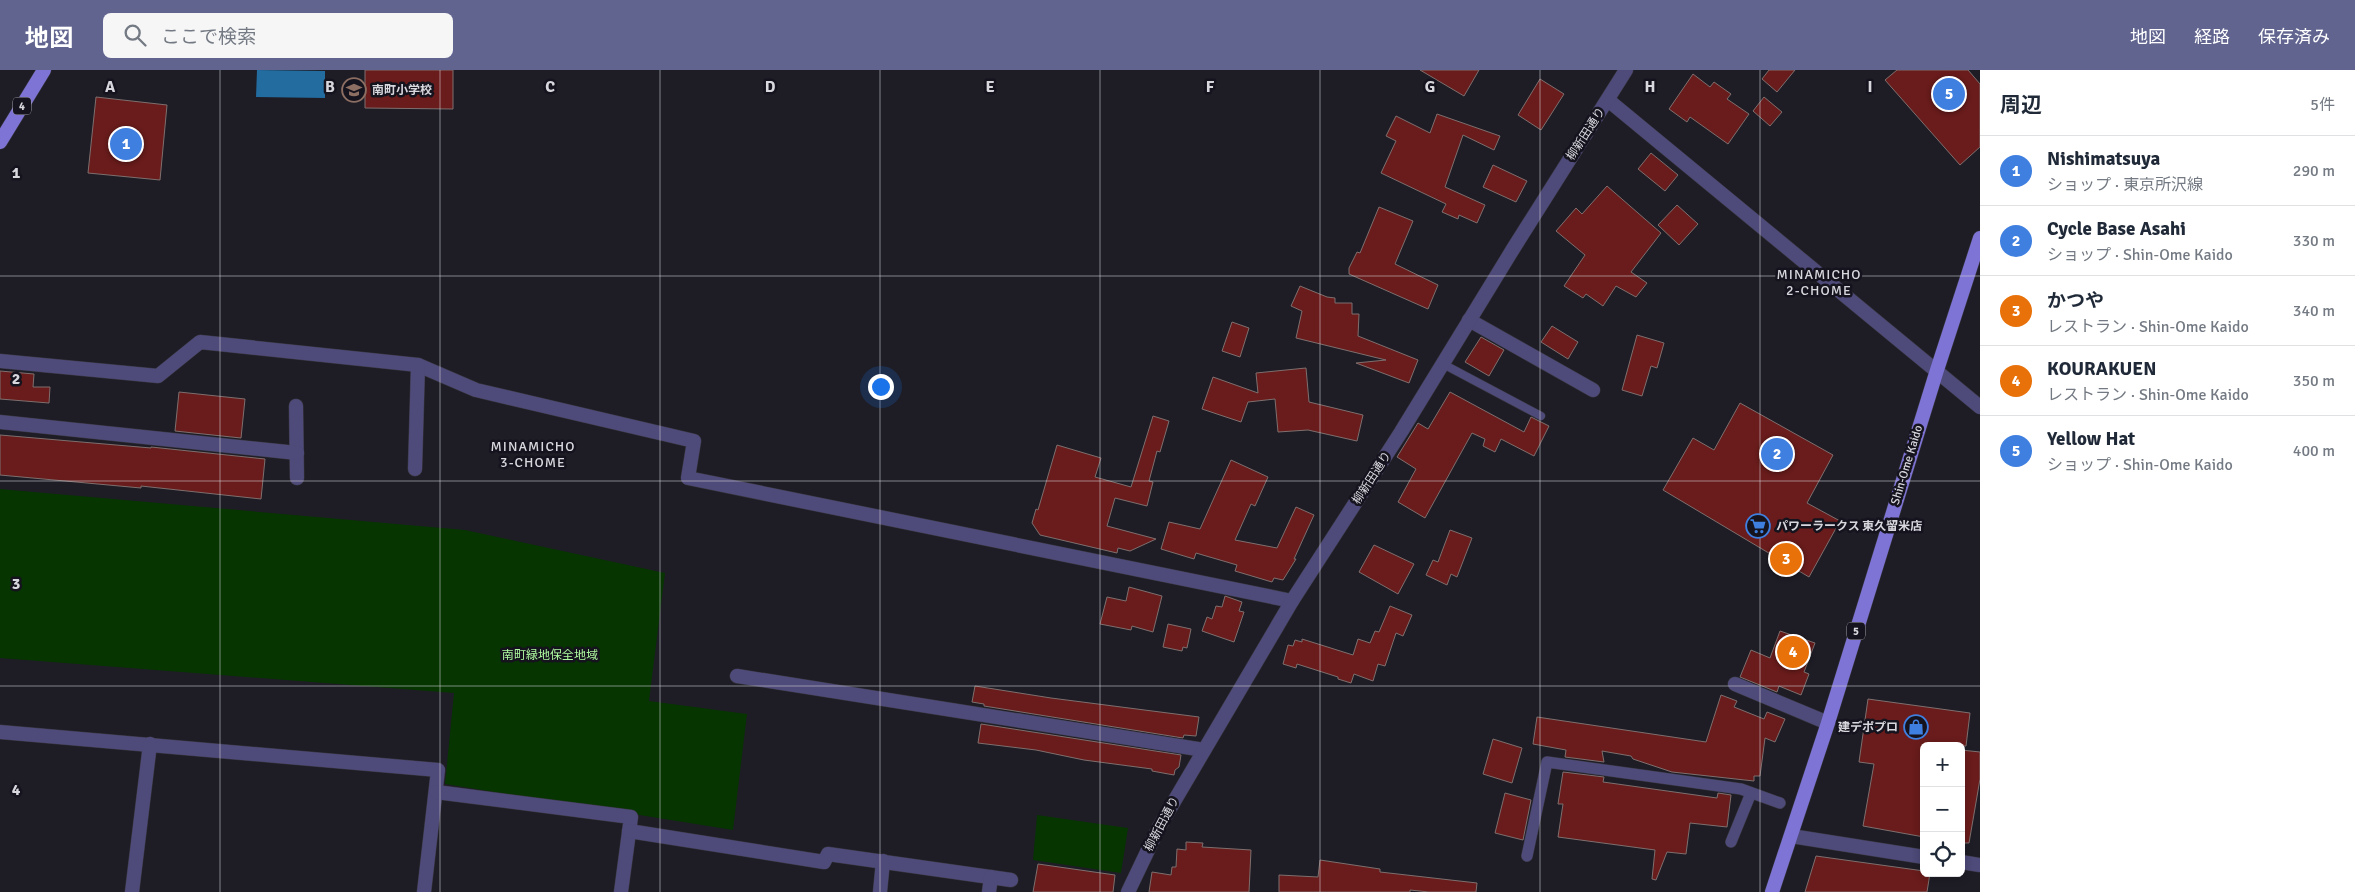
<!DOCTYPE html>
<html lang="ja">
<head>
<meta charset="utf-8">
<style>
  :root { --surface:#fff; --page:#f6f6f7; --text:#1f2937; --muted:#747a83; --line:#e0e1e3; --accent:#61648f }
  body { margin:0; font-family:Signika,"Noto Sans JP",sans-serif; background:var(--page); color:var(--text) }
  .controls { position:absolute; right:15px; bottom:15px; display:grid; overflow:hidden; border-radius:8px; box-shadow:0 2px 8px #0003 }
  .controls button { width:45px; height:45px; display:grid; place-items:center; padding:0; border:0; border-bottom:1px solid var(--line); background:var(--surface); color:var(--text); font:25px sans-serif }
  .you { position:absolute; left:880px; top:316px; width:18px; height:18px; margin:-12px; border:4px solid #fff; border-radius:50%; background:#1a73e8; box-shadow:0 0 0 8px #1a73e833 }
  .badge { display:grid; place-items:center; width:32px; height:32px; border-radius:50%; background:var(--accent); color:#fff; font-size:16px; font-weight:700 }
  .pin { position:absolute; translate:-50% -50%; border:2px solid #fff; box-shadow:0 1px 5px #0006 }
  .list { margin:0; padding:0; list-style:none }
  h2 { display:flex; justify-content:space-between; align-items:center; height:65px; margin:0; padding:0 20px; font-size:21px }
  h2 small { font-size:16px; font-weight:400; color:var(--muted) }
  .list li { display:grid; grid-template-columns:32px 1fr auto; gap:15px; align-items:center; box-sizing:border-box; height:70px; padding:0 20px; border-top:1px solid var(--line) }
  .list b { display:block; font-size:19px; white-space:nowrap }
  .list p { margin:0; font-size:16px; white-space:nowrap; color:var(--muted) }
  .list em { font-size:16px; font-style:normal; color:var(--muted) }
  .icon { flex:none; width:28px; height:28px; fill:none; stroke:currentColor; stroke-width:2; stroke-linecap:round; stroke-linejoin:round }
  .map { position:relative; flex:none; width:1980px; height:822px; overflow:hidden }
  header { display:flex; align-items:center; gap:30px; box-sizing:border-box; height:70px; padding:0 25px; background:var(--accent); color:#fff }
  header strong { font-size:24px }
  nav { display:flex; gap:28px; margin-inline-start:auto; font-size:18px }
  .search { width:350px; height:45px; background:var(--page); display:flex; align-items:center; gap:12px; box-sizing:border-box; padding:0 18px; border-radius:8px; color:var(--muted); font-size:19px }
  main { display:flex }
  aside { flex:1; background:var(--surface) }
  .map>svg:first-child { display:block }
  .green { fill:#073500 }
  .water { fill:#226ca0 }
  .building { fill:#691c1b; stroke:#7e6f6e }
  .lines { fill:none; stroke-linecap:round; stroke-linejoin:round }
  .service-casing { stroke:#383740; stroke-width:9 }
  .pedestrian-casing { stroke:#383740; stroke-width:12 }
  .minor-casing { stroke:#383740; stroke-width:15 }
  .primary-casing { stroke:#383740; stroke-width:15 }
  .service { stroke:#4e4a79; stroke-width:8 }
  .pedestrian { stroke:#4e4a79; stroke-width:11 }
  .minor { stroke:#4e4a79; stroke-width:14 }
  .primary { stroke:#7e74d5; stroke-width:14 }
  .grid { fill:none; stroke:#d8d7de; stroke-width:1; stroke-opacity:0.55 }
  .labels { text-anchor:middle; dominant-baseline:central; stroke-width:5; stroke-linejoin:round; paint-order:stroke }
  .shield { fill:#15131d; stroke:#9e9ca4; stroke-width:1 }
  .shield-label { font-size:11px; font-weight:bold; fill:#d8d7de }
  .poi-label { font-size:12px; font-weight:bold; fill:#d8d7de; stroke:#15131d; text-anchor:start }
  .street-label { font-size:12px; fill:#d8d7de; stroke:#15131d }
  .park-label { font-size:12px; fill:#affaa0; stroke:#15131d }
  .neighbourhood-label { font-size:14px; letter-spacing:1px; fill:#d8d7de; stroke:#15131d }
  .grid-label { font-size:16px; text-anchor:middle; font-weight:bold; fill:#d8d7de; stroke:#15131d; stroke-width:5; stroke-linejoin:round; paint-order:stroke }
</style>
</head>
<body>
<header>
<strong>地図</strong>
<div class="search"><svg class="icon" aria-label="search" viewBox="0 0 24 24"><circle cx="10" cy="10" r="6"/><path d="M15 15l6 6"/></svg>ここで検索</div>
<nav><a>地図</a><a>経路</a><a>保存済み</a></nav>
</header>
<main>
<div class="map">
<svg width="1980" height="822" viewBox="0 0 1980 822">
  <rect width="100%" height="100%" fill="#1e1d26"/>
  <g class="green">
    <path d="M0,419l465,41 200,43 -16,128 98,13 -14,116 -288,-46 9,-91 -454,-35z"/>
    <path d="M1037,745l91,13 -7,45 -88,-13z"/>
  </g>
  <path class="water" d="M257,0l68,1v27l-69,-1z"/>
  <g class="building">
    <path d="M365,0h88v39l-88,-1z"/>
    <path d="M1420,0h59l-15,26z"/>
    <path d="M1769,0h26l-18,22 -15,-13z"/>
    <path d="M1897,0h71l12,14v63l-20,18 -75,-85z"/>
    <path d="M1693,4l17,13 4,-5 17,12 -4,5 22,15 -21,30 -38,-27 -3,5 -18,-13z"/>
    <path d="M1540,9l24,15 -23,36 -23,-15z"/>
    <path d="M96,27l71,8 -7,75 -72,-7z"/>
    <path d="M1764,27l18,15 -12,14 -17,-15z"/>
    <path d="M1437,44l63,22 -6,14 -31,-15 -18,52 40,18 -8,18 -18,-8 -1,4 -16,-7 4,-8 -65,-31 15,-32 -10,-5 10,-20 34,17z"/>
    <path d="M1651,83l27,22 -13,16 -27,-22z"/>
    <path d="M1493,95l34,16 -11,21 -33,-15z"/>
    <path d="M1607,116l54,47 -30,39 16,11 -11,14 -20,-11 -13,20 -17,-12 -3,4 -19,-12 21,-31 -29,-24 20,-23 6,6z"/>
    <path d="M1677,135l21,19 -19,21 -21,-20z"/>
    <path d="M1379,137l34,14 -18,43 43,21 -10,24 -79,-35v-6l8,-16 3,1z"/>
    <path d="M1300,216l27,11 8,1v5h17v11h7l-1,22 60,24 -9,23 -53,-20 30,-3 -90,-22 6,-27 -11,-5z"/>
    <path d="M1232,252l17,6 -9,29 -18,-6z"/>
    <path d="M1552,256l26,16 -10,17 -27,-17z"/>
    <path d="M1637,265l27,8 -7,25 -6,-2 -9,30 -20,-6z"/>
    <path d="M1481,267l23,13 -15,26 -24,-14z"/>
    <path d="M1306,298l3,34 54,13 -6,26 -49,-11 -30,2 -3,-33 -27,3 -7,20 -39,-13 11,-32 45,16 -2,-20z"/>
    <path d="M0,301l34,3 -1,13h17l-1,16 -49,-4z"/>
    <path d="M179,322l66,7 -4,39 -66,-7z"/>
    <path d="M1450,322l74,40 7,-15 18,9 -15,30 -33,-17 -6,13 -12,-6 2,-7 -13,-6 -47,85 -27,-16 18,-33 -19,-12 21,-34 10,6z"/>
    <path d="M1740,333l93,52 -26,48 33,18 -31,56 -146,-87 30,-52 21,12z"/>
    <path d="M1153,346l16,5 -9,31 -3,-1 -8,30 4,1 -6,24 -32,-8 -8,28 49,13 -26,12 -12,-3 -1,5 -77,-18 -8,-12 4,-14 2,1 19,-65 44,13 -6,19 36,10z"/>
    <path d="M0,365l151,13v-1l114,12 -4,40 -120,-13v2l-141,-13z"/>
    <path d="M1231,390l37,17 -13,29 -4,-2 -16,36 42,8 19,-41 18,8 -20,44h2l-13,21 -9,-2 -2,4 -37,-11 2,-6 -41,-12 -2,6 -33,-10 8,-27 31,7z"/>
    <path d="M1450,460l22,8 -15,39 -6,-3 -4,11 -21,-10 7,-15 5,2z"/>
    <path d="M1374,475l40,19 -16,30 -39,-22z"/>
    <path d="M1129,517l33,9 -9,36 -21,-6 -1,4 -31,-6 7,-27 19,4z"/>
    <path d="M1225,526l17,6 -3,9 5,1 -10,30 -32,-11 5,-14 5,2 4,-13 6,1z"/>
    <path d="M1390,536l22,9 -9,21 -7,-3 -11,33 -7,-2 -5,17 -19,-7 -3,9 -13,-4v-2l-41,-13 -1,4 -13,-4 5,-19 5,1 2,-6 7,2v-3l51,16 5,-16 12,4 5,-12 4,1z"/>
    <path d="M1168,554l23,5 -4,19 -4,-1 -1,4 -19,-4z"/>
    <path d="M1780,561l35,12 -11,29 5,2 -8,21 -22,-9 -2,6 -37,-15 11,-27 19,8z"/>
    <path d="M975,616l76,12 148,19 -3,19 -12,-1 -1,3 -199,-32v-2l-12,-2z"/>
    <path d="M1721,625l16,6 -3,6 30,12 3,-7 18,7 -10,23 -10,-4 -5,38h-6v5l-82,-9 -39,-13 -2,-3 -29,-5 2,11 -39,-5 1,-7 -33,-6 4,-27 169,25z"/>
    <path d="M1868,629l102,14 -4,33h-42v91l-61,-11 11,-62 -15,-2z"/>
    <path d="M981,654l200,31 -2,12 -4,3 -1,5 -22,-4v-2l-68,-9 -48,-10 -58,-7z"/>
    <path d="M1493,669l29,9 -10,35 -29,-9z"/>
    <path d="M1961,680l19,2v27l-11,64h-8z"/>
    <path d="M1563,702l41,5 -1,5 114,16 1,-5 13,2 -4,32 -37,-4 -4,31 -19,-2 -11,28 -4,-1 3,-29 -97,-13 5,-33h-5z"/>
    <path d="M1505,723l26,7 -8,40 -28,-7z"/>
    <path d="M1186,772l17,1 -1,4 49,3 -2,42h-100l3,-20 19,3 1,-8h4l1,-18 9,1z"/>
    <path d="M1816,786l108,15v2h6l-3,19h-122z"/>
    <path d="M1320,790l60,9v3l97,11 -1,9h-47l-19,-2v2h-131v-17l39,2z"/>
    <path d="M1038,794l77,11 -2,17h-80z"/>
  </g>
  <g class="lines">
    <g class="service-casing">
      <path id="service" d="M1443,294l98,52"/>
    </g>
    <g class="pedestrian-casing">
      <g id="pedestrian">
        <path d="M1731,772l20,-49"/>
        <path d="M1527,786l20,-94 194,27 39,14"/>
      </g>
    </g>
    <g class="minor-casing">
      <g id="minor">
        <path d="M1608,30l372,307"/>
        <path d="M1469,250l124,70"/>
        <path d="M0,291l158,15 42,-34 218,23 58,25 218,51 -6,37 604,123"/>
        <path d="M296,336l1,72"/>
        <path d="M0,352l297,31"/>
        <path d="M415,399l3,-104"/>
        <path d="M737,606l467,74"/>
        <path d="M1735,614l93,39"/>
        <path d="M0,662l438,38 -14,122"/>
        <path d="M436,722l195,25 -10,75"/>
        <path d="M629,761l195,31 4,-8 183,26"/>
        <path d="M1791,766l133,21"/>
        <path d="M1961,792l19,3"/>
        <path d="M132,822l18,-148"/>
        <path d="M880,822l3,-31"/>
        <path d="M989,822l2,-15"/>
        <path d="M1128,822l31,-65 133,-226 109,-169 112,-183 113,-179"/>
      </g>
    </g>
    <g class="primary-casing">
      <g id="primary">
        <path d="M0,72l44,-72"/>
        <path d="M1772,822l55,-166 110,-356 43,-132"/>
      </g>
    </g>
    <use href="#service" class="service"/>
    <use href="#pedestrian" class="pedestrian"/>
    <use href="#minor" class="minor"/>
    <use href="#primary" class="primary"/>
  </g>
  <path class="grid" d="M220,0v822M440,0v822M660,0v822M880,0v822M1100,0v822M1320,0v822M1540,0v822M1760,0v822M0,206h1980M0,411h1980M0,616h1980"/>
  <defs>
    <g id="school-ring" transform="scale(1.25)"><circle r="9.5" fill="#15131d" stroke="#8d6e63" stroke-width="1.5"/><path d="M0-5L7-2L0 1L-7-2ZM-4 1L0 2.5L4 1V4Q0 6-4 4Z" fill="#8d6e63"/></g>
    <g id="supermarket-ring" transform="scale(1.25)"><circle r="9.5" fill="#15131d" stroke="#3f7fe0" stroke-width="1.5"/><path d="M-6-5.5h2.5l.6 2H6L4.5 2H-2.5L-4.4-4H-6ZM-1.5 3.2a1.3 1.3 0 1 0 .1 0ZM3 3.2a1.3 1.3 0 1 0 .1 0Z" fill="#3f7fe0"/></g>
    <g id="shop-ring" transform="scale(1.25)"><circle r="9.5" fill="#15131d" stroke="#3f7fe0" stroke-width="1.5"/><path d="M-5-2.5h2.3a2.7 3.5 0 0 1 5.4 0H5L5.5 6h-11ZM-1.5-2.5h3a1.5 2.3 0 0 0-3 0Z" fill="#3f7fe0"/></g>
  </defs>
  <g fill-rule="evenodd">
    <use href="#school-ring" x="354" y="20"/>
    <use href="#supermarket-ring" x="1758" y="456"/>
    <use href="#shop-ring" x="1916" y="657"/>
  </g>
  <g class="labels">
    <g class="shield">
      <rect x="13" y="27.5" width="18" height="17" rx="4"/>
      <rect x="1847" y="552.5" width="18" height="17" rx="4"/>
    </g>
    <g class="shield-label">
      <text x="22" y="36">4</text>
      <text x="1856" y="561">5</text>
    </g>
    <g class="poi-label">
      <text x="372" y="20">南町小学校</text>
      <text x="1776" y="456">パワーラークス 東久留米店</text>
      <text x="1898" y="657" text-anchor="end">建デポプロ</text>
    </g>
    <g class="street-label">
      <text transform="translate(1586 64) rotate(-57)">柳新田通り</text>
      <text transform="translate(1907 395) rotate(-73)">Shin-Ome Kaido</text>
      <text transform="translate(1372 408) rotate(-57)">柳新田通り</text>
      <text transform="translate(1162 754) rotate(-62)">柳新田通り</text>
    </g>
    <g class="park-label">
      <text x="550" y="585">南町緑地保全地域</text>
    </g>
    <g class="neighbourhood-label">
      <text x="1819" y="204">MINAMICHO<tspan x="1819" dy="16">2-CHOME</tspan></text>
      <text x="533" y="376">MINAMICHO<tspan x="533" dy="16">3-CHOME</tspan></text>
    </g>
  </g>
  <g class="grid-label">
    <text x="110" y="22">A</text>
    <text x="330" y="22">B</text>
    <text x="550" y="22">C</text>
    <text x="770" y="22">D</text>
    <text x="990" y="22">E</text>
    <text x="1210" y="22">F</text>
    <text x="1430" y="22">G</text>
    <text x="1650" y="22">H</text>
    <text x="1870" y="22">I</text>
    <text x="16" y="108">1</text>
    <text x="16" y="314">2</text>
    <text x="16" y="519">3</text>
    <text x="16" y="725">4</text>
  </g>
</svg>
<div class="controls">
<button>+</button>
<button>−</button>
<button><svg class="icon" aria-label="locate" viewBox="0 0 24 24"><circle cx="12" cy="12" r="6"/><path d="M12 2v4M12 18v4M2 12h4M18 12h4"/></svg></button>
</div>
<div class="you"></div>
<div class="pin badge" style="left:126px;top:74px;background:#3f7fe0">1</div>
<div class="pin badge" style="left:1777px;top:384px;background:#3f7fe0">2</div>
<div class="pin badge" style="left:1786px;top:489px;background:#e8710a">3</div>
<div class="pin badge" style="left:1793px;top:582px;background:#e8710a">4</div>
<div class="pin badge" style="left:1949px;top:24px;background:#3f7fe0">5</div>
</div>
<aside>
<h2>周辺<small>5件</small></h2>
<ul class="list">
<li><span class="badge" style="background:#3f7fe0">1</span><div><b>Nishimatsuya</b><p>ショップ · 東京所沢線</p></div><em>290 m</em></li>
<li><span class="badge" style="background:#3f7fe0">2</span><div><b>Cycle Base Asahi</b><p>ショップ · Shin-Ome Kaido</p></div><em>330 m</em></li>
<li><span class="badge" style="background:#e8710a">3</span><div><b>かつや</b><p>レストラン · Shin-Ome Kaido</p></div><em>340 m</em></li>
<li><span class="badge" style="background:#e8710a">4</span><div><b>KOURAKUEN</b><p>レストラン · Shin-Ome Kaido</p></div><em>350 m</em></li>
<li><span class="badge" style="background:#3f7fe0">5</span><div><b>Yellow Hat</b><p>ショップ · Shin-Ome Kaido</p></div><em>400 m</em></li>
</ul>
</aside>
</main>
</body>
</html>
